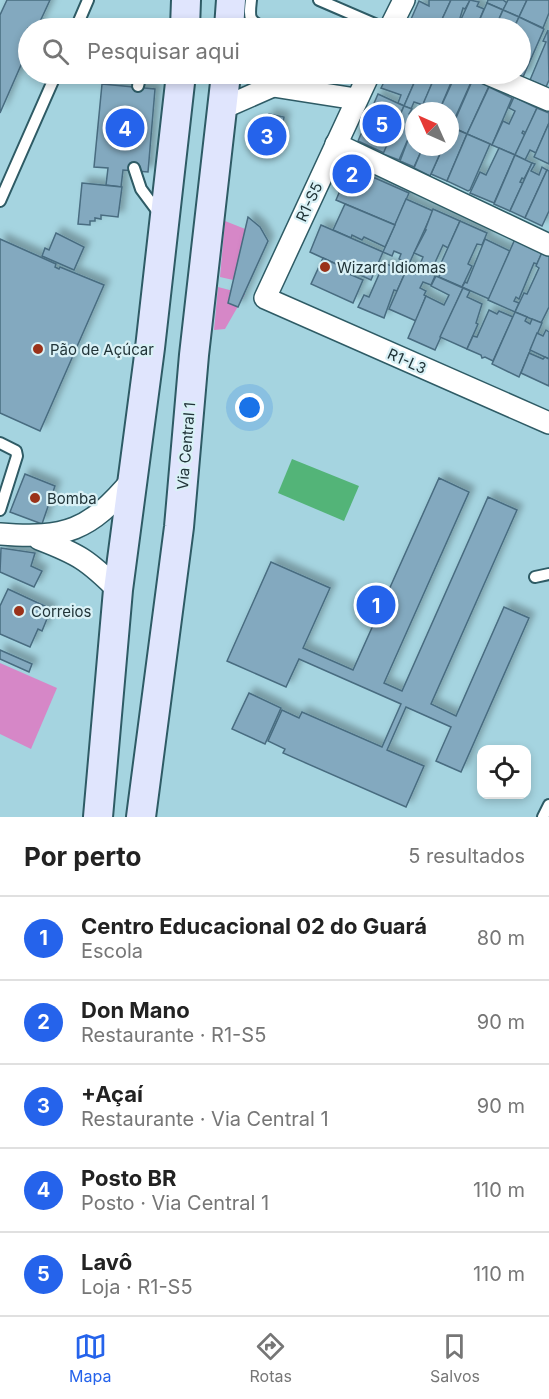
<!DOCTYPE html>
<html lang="pt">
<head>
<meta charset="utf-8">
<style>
  :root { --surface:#fff; --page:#f6f6f6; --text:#222; --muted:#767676; --line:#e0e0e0; --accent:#2563eb }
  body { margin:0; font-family:Inter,sans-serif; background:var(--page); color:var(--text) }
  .controls { position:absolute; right:18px; bottom:18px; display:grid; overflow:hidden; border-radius:12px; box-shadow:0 3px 9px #0003 }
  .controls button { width:54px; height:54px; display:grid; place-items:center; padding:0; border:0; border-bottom:2px solid var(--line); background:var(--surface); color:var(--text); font:30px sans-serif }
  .compass { position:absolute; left:405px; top:102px; width:54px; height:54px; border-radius:50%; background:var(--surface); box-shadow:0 3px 9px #0003; rotate:315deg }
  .you { position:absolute; left:250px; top:408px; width:21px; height:21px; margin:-15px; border:4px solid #fff; border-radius:50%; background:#1a73e8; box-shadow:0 0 0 9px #1a73e833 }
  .badge { display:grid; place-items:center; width:39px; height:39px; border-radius:50%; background:var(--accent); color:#fff; font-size:20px; font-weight:700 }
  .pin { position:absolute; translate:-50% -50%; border:3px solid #fff; box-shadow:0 2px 6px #0006 }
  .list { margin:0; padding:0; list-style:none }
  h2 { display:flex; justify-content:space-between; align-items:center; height:78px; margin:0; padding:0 24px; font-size:26px }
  h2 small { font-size:20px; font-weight:400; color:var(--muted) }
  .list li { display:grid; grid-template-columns:39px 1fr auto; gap:18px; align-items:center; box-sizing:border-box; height:84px; padding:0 24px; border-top:2px solid var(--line) }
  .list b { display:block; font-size:22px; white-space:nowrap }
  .list p { margin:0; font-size:20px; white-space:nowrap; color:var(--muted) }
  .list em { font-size:20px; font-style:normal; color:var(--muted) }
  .icon { flex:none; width:33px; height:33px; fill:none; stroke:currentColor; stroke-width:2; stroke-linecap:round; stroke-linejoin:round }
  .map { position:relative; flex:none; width:549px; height:817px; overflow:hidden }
  .search { position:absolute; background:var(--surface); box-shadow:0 3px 9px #0003; left:18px; right:18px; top:18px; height:66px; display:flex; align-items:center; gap:15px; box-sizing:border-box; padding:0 21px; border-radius:33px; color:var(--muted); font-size:22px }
  .sheet { height:498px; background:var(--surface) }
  nav { display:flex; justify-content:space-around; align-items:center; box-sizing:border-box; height:84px; border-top:2px solid var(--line); background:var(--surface); font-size:16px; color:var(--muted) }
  nav a { display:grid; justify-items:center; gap:3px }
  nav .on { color:var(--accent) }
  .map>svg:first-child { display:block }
  .green { fill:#d687c7 }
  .water { fill:#53b478 }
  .building { fill:#83a9bf; stroke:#486c80; stroke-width:1.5; filter:url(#shadow) }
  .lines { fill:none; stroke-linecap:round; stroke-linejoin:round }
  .lane-casing { stroke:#2e5b65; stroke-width:14 }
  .street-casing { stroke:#2e5b65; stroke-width:24 }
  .secondary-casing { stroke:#2e5b65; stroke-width:32 }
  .lane { stroke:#fff; stroke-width:10 }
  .street { stroke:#fff; stroke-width:21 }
  .secondary { stroke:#e0e5fd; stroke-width:28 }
  .poi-dot { fill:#9a321a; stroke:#d9f1f6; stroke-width:2 }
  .labels { text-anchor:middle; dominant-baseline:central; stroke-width:4.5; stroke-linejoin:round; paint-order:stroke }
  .street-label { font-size:15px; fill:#213438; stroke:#d9f1f6 }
  .poi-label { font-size:15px; fill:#213438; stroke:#d9f1f6; text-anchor:start }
</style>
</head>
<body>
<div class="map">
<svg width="549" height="817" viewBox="0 0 549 817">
  <defs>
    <filter id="shadow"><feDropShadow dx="5.5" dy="-5.5" stdDeviation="3" flood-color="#0004"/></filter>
  </defs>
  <rect width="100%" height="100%" fill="#a5d4e0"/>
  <g class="green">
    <path d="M225,221l33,13 -16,48 -22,-5z"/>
    <path d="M218,287l27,7 -20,35 -11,1z"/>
    <path d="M0,663l57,25 -26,61 -31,-15z"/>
  </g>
  <path class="water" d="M292,459l67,27 -15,35 -66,-28z"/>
  <g class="building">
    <path d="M7,0h43l-13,28h-9v21l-28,64v-98z"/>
    <path d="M429,0h22l-13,28h-24l-6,-2 11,-25 10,5z"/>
    <path d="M451,0h19l-5,9 -2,-1 -6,20h-19z"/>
    <path d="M470,0l9,2 -2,4 7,3 -8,19h-19z"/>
    <path d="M488,0h15l4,3 -4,7 -16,-7z"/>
    <path d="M508,0h19l-8,17 -16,-7z"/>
    <path d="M527,0h22v13l-6,15 -24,-11z"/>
    <path d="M487,3l16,7 -8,18h-19z"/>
    <path d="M503,10l16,7 -5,11h-19z"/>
    <path d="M519,17l25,12 -21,48 -8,-3h5v-46h-6z"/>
    <path d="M548,30l1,50 -3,7 -16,-7 16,-38 -3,-1z"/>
    <path d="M388,74h30l-14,32 -6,-3 3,-8 -20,-7z"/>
    <path d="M418,74h18l-13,31 -9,-3 -3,7 -7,-3z"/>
    <path d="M436,74h6l11,4 -14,33 -9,-2 -1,2h-9z"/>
    <path d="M456,74l16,6 -21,47 -1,-16h-11z"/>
    <path d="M473,79l16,7 -22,48 -15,-7z"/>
    <path d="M102,84l53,5 -7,83 -25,-2 -2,17 -15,-2 2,-17 -14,-1z"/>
    <path d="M489,87l23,11 -20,47 -25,-11z"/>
    <path d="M378,94l26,12 -20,47 -26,-12z"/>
    <path d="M514,97l23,11 -11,25 -3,-2 -1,2 3,2 -10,20 -23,-10 11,-24 6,3 6,-13 -6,-3z"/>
    <path d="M404,106l8,3 -3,5 5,2v9l-15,35 -16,-6z"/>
    <path d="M537,108l12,5v10l-13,30 -6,-3 -5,10 -10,-5z"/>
    <path d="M269,114l15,3 -3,19 -16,-3z"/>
    <path d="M549,123v41l-15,-7z"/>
    <path d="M451,127l16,7 -20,47 -16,-7 12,-27h7z"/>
    <path d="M411,132l3,2v13h9l-9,20 -14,-6z"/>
    <path d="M467,134l23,10 -20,46 -2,1 -21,-10z"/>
    <path d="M423,147h20l-13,29 -16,-8z"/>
    <path d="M499,148l16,7 -21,48 -24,-10 10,-21 6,3z"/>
    <path d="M515,155l17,8 -8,16 -2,-1 -2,4 3,1 -13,28 -16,-7z"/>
    <path d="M532,163l3,1 -4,7 8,4 3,-8 5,3 -22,48 -15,-7z"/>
    <path d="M350,167l59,26 -14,32 -59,-25z"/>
    <path d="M547,170l2,1v40l-7,15 -17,-8z"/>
    <path d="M82,183l40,4 -4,30 -17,-2v4l-6,-1v3h-5v4l-12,-1z"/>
    <path d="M406,199l27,12 -24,53 -10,-5 2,-5 -7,-3 -2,5 -9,-4z"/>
    <path d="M345,204l50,21 -10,22 -21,-10 -2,3 -10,-5 -1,3 -18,-8z"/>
    <path d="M433,209l27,12 -12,27 -5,-3 -10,22 -12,-5 2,-5 -9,-4 12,-23h-1z"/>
    <path d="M248,217l12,10 8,14 -30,66 -10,-4z"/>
    <path d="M460,221l27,12 -5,12 -5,-1 -9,20 4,2 -10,21 -23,-10 1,-3 -3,-2z"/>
    <path d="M321,225l62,27 -12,28 -61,-28z"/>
    <path d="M56,233l28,14 -10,23 -32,-14 3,-8 4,2z"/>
    <path d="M0,239l56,25 -1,3 4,2 1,-2 44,18 -64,146 -40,-18z"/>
    <path d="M485,239l25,12 -21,48 -27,-12 3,-5 2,1z"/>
    <path d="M515,239l28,12 -6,13 -3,-1 -15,36 -3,-2 -2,4 5,2 -4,9 -27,-12z"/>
    <path d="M543,250l6,2v55l-8,16 -26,-11 9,-19 3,1 12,-26 -3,-2z"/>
    <path d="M323,258l28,13 -2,3 14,6 -10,23 -42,-19z"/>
    <path d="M403,261l6,3 -12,27 -3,-1 -10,28 -26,-11 6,-12 5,2 15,-34 15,6z"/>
    <path d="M409,264l26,12 -4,9 -8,-3 -3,6 6,3 -2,4 2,1 -10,25 -27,-12z"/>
    <path d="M436,276l27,12 -28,62 -27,-12 18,-42 18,9 5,-10 -18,-9z"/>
    <path d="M463,288l7,3 -3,6 15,7 -6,19 2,1 -11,25 -27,-12z"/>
    <path d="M489,310l8,4 2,-3 14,6 -20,44 -8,-4 -3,1 -1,-3 -14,-6 6,-13 4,1z"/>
    <path d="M515,312l12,5 -2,4 5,3 2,-5 10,4 -23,54 -27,-13z"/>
    <path d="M546,330l3,2v27l-19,-9 7,-17 6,3z"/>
    <path d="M529,353l14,6 2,-2 4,2v27l-28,-13z"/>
    <path d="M25,474l30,12 -13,38 -32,-12z"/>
    <path d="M439,478l30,14 -85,191 18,8 86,-194 29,13 -86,194 25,12 48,-109 25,11 -68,154 -25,-11 15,-34 -45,-20 -19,43 37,16 -18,41 -123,-54 2,-4 -17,-8 14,-31 17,8 3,-6 80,35 19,-43 -102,-45 -13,28 -59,-26 44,-99 59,26 -27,60 50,22z"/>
    <path d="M1,548l34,5 -4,13 11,5 -8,16 -34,-15z"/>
    <path d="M8,589l43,20 -9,22 -4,-2 -8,18 -30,-13v-28z"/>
    <path d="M0,650l32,14 -3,8 -29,-13z"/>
    <path d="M249,693l32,15 -16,36 -33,-15z"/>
  </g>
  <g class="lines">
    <g class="lane-casing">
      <g id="lane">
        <path d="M251,0c-2,18 -3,21 15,28"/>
        <path d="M319,0l65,28"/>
        <path d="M76,28l12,-28"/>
        <path d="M138,86l3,-12"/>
        <path d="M134,168l7,21 20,27"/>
        <path d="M0,201l56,-127"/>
        <path d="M0,443l16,8 1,5 -17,54"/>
        <path d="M535,577l14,-3"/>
        <path d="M543,817l6,-12"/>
      </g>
    </g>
    <g class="street-casing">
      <g id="street">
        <path d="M390,28l14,-28"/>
        <path d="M259,74l14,12 83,13"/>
        <path d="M369,74l-104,224 284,125"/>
        <path d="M488,74l61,26"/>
        <path d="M223,108l50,-22"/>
        <path d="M336,144l213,101"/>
        <path d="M0,534c66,5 89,-3 132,-54"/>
        <path d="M39,539c39,15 49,21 79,51"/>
      </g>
    </g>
    <g class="secondary-casing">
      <g id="secondary">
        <path d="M185,28l1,-28"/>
        <path d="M229,28l2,-28"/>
        <path d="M98,817l20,-227 32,-242 31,-274"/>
        <path d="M141,817l38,-290 15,-172 32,-281"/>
      </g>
    </g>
    <use href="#lane" class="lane"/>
    <use href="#street" class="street"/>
    <use href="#secondary" class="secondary"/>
  </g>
  <g class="poi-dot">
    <circle cx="325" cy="267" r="6"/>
    <circle cx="38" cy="349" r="6"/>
    <circle cx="35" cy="498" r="6"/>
    <circle cx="19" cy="611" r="6"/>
  </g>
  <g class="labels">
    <g class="street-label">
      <text transform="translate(309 202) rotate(-65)">R1-S5</text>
      <text transform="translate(407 361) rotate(24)">R1-L3</text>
      <text transform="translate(186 446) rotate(-85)">Via Central 1</text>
    </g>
    <g class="poi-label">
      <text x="337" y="267">Wizard Idiomas</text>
      <text x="50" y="349">Pão de Açúcar</text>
      <text x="47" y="498">Bomba</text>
      <text x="31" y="611">Correios</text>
    </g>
  </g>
</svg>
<div class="controls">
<button><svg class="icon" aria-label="locate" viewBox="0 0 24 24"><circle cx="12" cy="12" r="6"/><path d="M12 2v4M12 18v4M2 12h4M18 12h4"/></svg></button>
</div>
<svg class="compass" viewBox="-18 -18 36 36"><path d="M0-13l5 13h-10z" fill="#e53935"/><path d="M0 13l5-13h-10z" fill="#767676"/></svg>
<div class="you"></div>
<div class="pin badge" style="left:376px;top:605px">1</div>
<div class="pin badge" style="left:352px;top:174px">2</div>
<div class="pin badge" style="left:267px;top:136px">3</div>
<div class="pin badge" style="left:125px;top:128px">4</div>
<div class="pin badge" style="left:382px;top:124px">5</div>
<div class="search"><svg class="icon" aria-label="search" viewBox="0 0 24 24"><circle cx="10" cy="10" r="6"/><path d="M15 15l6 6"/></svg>Pesquisar aqui</div>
</div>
<section class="sheet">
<h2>Por perto<small>5 resultados</small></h2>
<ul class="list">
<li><span class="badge">1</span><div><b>Centro Educacional 02 do Guará</b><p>Escola</p></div><em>80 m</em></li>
<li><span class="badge">2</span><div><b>Don Mano</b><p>Restaurante · R1-S5</p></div><em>90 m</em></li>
<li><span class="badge">3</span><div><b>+Açaí</b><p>Restaurante · Via Central 1</p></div><em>90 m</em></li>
<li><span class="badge">4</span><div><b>Posto BR</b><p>Posto · Via Central 1</p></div><em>110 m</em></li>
<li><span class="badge">5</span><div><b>Lavô</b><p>Loja · R1-S5</p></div><em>110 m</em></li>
</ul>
</section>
<nav>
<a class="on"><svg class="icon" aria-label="map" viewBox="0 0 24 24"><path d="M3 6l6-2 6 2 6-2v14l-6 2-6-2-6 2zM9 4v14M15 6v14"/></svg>Mapa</a>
<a><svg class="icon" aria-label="directions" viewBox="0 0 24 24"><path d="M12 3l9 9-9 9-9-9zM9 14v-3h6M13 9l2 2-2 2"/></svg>Rotas</a>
<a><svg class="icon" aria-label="saved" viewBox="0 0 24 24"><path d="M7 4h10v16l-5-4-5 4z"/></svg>Salvos</a>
</nav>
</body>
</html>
